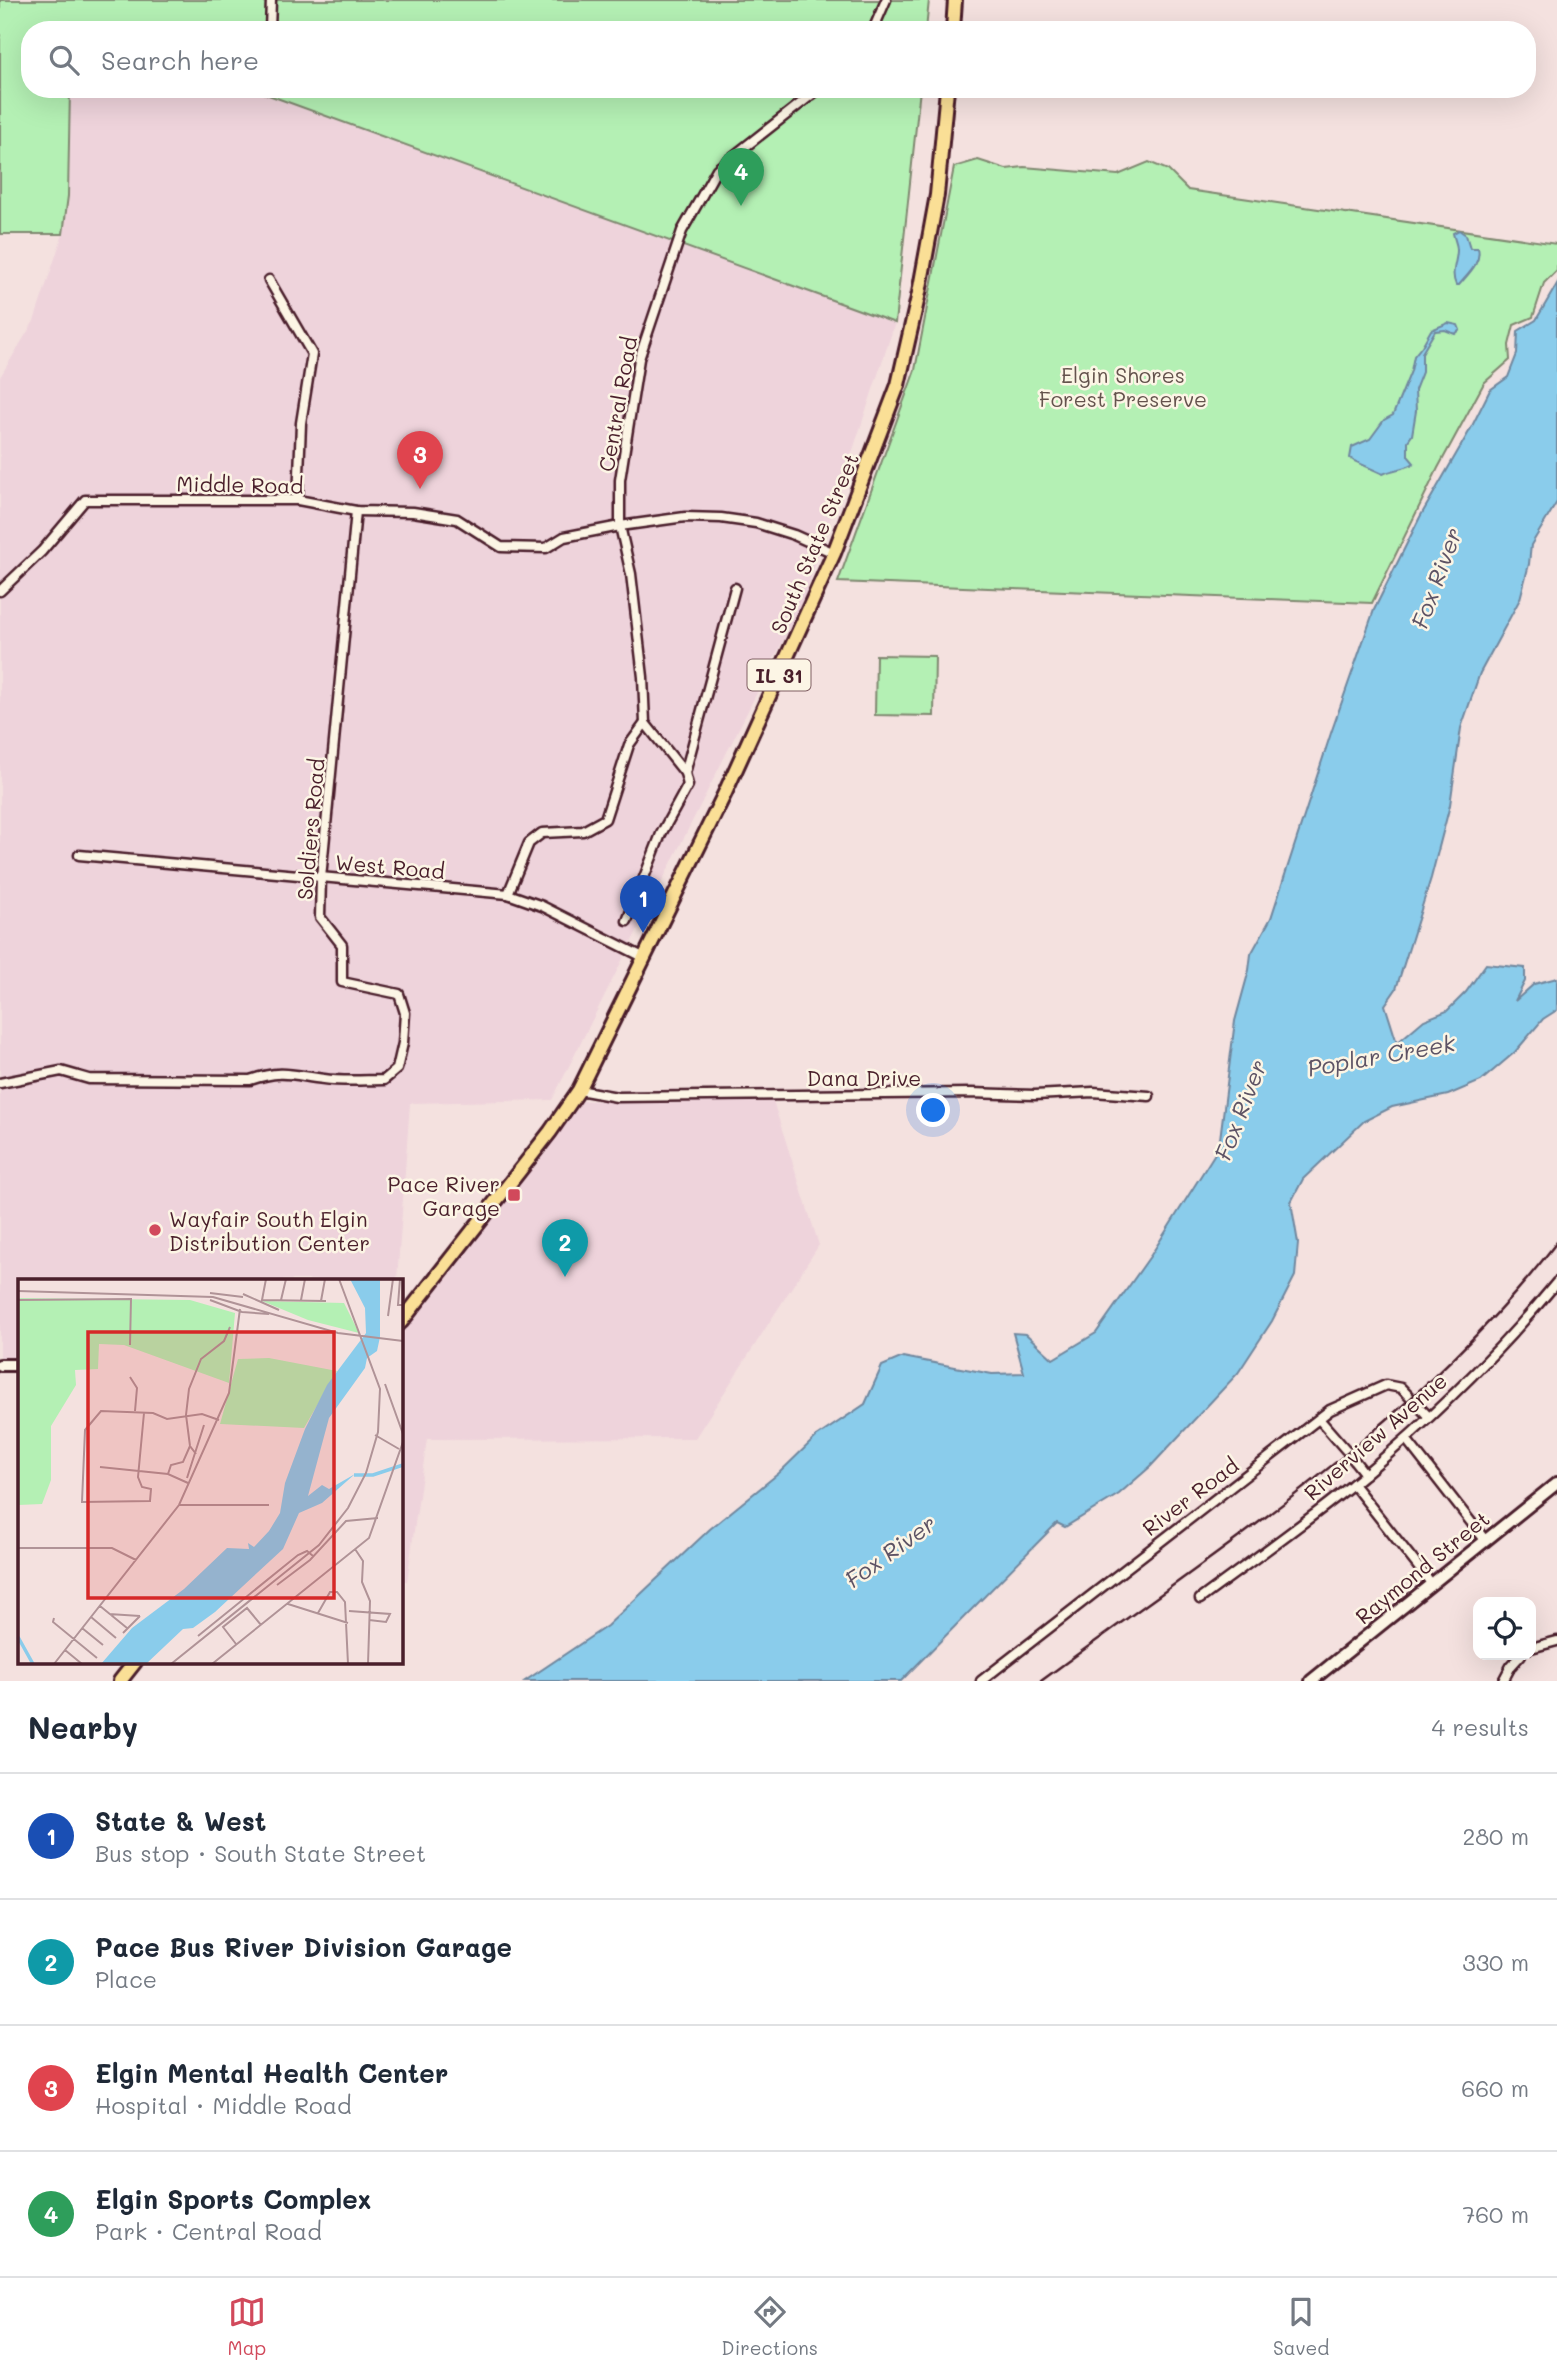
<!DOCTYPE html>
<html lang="en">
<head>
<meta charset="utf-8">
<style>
  :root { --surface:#fff; --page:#f6f6f7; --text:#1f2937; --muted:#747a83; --line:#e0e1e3; --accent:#d1495b }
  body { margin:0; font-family:Mali,sans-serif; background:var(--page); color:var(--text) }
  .controls { position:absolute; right:21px; bottom:21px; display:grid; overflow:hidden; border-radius:14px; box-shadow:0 7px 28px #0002 }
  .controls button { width:63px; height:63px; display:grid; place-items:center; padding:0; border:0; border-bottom:2px solid var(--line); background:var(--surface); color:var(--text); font:35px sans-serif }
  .you { position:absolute; left:934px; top:1111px; width:24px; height:24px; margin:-18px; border:5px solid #fff; border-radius:50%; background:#1a73e8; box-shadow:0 0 0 10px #1a73e833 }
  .badge { display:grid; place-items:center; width:46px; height:46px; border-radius:50%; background:var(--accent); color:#fff; font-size:23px; font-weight:700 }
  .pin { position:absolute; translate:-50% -58px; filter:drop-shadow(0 2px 4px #0008) }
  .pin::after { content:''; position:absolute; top:37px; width:24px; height:21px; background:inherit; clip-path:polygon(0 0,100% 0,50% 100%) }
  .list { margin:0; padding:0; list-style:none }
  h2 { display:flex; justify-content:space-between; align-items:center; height:91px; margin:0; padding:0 28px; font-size:30px }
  h2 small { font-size:23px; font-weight:400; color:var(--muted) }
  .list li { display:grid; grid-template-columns:46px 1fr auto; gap:21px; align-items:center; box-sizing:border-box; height:126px; padding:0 28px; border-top:2px solid var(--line) }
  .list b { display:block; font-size:26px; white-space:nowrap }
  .list p { margin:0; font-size:23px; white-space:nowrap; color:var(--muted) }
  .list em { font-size:23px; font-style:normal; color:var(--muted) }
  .icon { flex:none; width:38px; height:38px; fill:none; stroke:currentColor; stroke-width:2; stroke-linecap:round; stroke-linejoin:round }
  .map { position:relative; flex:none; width:1557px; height:1681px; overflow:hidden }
  .search { position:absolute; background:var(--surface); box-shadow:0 7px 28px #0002; left:21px; right:21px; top:21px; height:77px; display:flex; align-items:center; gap:18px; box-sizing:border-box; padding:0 24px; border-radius:28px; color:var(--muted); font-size:26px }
  .sheet { height:595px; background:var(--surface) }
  nav { display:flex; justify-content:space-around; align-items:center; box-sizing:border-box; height:98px; border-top:2px solid var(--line); background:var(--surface); font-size:19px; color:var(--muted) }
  nav a { display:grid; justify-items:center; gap:4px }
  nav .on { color:var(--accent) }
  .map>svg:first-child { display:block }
  .built { fill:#eed3db }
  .green { fill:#b4f0b4; stroke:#7f8870; stroke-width:2 }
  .water { fill:#8acceb; stroke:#70879e; stroke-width:2 }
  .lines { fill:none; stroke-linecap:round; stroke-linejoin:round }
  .street-casing { stroke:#4a1f2b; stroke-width:13 }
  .secondary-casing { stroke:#4a1f2b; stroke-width:16 }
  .primary-casing { stroke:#4a1f2b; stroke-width:18 }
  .street { stroke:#fcf5e5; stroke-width:8 }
  .secondary { stroke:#fcf5e5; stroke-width:10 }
  .primary { stroke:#fadf96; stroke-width:12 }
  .rail { stroke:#4a1f2b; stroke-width:2.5 }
  .poi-dot { fill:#d1495b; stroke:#fcf5e5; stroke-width:2.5 }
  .labels { text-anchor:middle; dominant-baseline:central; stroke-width:5; stroke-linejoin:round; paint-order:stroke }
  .shield { fill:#fcf5e5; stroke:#7f5f63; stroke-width:2 }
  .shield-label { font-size:19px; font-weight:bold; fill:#4a1f2b }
  .park-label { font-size:21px; fill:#64534d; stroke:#fcf5e5 }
  .street-label { font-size:21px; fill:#4a1f2b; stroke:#fcf5e5 }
  .poi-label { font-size:21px; fill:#4a1f2b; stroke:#fcf5e5; text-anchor:end }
  .water-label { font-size:23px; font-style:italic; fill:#5d5365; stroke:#fcf5e5 }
  .inset-river { fill:none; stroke:#8acceb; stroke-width:3.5 }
  .inset-road { fill:none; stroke:#b09397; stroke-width:2 }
  .view { fill:#d62828; fill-opacity:0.15; stroke:#d62828; stroke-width:3.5 }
  .inset-edge { fill:none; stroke:#4a1f2b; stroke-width:3.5 }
</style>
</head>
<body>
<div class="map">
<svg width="1557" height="1681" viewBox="0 0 1557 1681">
  <rect width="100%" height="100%" fill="#f4e1df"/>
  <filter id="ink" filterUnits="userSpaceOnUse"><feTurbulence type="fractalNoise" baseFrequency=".0143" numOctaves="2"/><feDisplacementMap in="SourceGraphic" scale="14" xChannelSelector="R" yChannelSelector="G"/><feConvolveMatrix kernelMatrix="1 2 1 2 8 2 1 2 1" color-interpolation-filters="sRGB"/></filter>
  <g filter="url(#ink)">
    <g class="built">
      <path d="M70,89h220l605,234 -92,278 -251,499 -142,3 -13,177h-378v80l-19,1v-984l34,-56 29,-87 5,-38z"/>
      <path d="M772,1098l47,147 -124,193 -268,1 -20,142h-6v-259l174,-221z"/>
    </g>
    <g class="green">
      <path d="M0,0h929l-3,30h-896v59h40l-2,107 -5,38h-63z"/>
      <path d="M252,89h668l-25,234z"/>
      <path d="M978,160l28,9 18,-2 94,8 31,-13 19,8 20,20 369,54v26l-13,13 -11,34 -19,8 -5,20 1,15 -26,23 -46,85 -66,135 -534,-21 77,-212 39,-203z"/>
      <path d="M876,655l59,1 -1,60 -59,-1z"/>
    </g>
    <g class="water">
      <path d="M1459,230l7,5 4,13h8c4,14 -10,26 -19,37h-3c-6,-12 1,-23 1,-35 0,-7 -3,-11 -4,-17z"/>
      <path d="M1557,284v218l-26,43 -2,19 -9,35 -40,74 -19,55 -11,77 -19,73 -35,111 -11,16 12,38 27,-23 23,-9 19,-19 20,-28 39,4v13l-10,20 19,-17 23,-6v32l-14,9 -28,33 -34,29 -33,14 -56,12 -28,14 -61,58 -12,23 7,41 -3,33 -23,45 -34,52 -87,93 -32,28 -54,33 -8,-4 -156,158h-376l82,-55 103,-97 69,-56 37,-36 49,-33 17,-38 21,-9 89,17 32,-1 -11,-40 13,1 27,25 43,-26 55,-78 68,-108 16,-126 14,-51 2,-16 20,-36 60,-185 43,-123 46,-93 50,-87 20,-40 18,-13 9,-23 1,-23 18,-11z"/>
      <path d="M1448,323l10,2 2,5 -5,4 -10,-4 -10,1 -13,22v19l-7,18 1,21 -4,24 -4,6v15l6,7c-7,6 -21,6 -31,11l-29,-13 -4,-3 2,-11 18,-8 14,-19 9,-5 18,-44 3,-15 8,-10 9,-16z"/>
    </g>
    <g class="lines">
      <g class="street-casing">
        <g id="street">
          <path d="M270,30l1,-30"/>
          <path d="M873,30l13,-30"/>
          <path d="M269,280l43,74 -11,69 -3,77"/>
          <path d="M0,591l42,-40 43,-51h213l58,11 57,1 44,7 44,28 45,1 18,-11 56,-11 65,-9 36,1 35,5 38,12 40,18"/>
          <path d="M685,773l-40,-50 -2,-46 -12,-103 -11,-48v-46l19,-121 43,-128 35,-62 102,-80"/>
          <path d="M79,855l429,39 34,12 101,51"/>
          <path d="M508,894l21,-51 13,-10 41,-2 22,-12 24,-74 16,-22"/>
          <path d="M627,921l34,-87 27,-49 -3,-12 50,-185"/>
          <path d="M0,1083l61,-12 28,8 161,1c33,-11 41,-5 74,-1 20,3 41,1 60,1l13,-11 6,-26 2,-30 -6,-19 -57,-12v-37l-22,-28 1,-39 35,-367"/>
          <path d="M579,1090l38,7 354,-4 64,2 58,-3 56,4"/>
          <path d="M1319,1419l27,31"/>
          <path d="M1406,1439l79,101"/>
          <path d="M1350,1455l15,19"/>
          <path d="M1353,1484l78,99"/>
          <path d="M1200,1599c55,-41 113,-81 165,-125 67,-56 136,-124 192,-192"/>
          <path d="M1531,1648l26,-7"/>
          <path d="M981,1681l349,-271 56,-25 15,3 27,28"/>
          <path d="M1503,1681l8,-15 10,-11"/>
        </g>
      </g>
      <g class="secondary-casing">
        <g id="secondary">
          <path d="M0,1365h19"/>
          <path d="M1311,1681l246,-198"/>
        </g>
      </g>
      <g class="primary-casing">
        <g id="primary">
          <path d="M953,30l2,-30"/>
          <path d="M401,1322l149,-190 29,-42 146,-297 109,-240 64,-168 21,-92 18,-98 10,-106"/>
          <path d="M120,1681l15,-19"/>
        </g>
      </g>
      <use href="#street" class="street"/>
      <use href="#secondary" class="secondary"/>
      <use href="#primary" class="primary"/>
      <path class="rail" d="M1041,1681c181,-134 377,-258 516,-439"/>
    </g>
  </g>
  <g class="poi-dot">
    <rect x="507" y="1188" width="14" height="14" rx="3.5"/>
    <circle cx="155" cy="1230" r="7"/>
  </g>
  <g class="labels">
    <rect class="shield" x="747.5" y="659.5" width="63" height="31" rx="5"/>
    <g class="shield-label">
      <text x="779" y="675">IL 31</text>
    </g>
    <g class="park-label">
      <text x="1123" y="374">Elgin Shores<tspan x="1123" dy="24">Forest Preserve</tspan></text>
    </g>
    <g class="street-label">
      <text transform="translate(617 404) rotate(-80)">Central Road</text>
      <text transform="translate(240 484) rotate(1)">Middle Road</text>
      <text transform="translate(814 543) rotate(-67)">South State Street</text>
      <text transform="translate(310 829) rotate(-85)">Soldiers Road</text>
      <text transform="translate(390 866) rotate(5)">West Road</text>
      <text x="864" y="1077">Dana Drive</text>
      <text transform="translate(1375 1436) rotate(-41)">Riverview Avenue</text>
      <text transform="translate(1190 1496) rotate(-37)">River Road</text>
      <text transform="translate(1422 1567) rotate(-39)">Raymond Street</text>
    </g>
    <g class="poi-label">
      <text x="500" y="1183">Pace River<tspan x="500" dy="24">Garage</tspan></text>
      <text x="169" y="1218" text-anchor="start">Wayfair South Elgin<tspan x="169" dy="24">Distribution Center</tspan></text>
    </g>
    <g class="water-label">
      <text transform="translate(1436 578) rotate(-70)">Fox River</text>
      <text transform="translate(1381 1055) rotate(-10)">Poplar Creek</text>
      <text transform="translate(1240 1110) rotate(-69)">Fox River</text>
      <text transform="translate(890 1551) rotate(-36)">Fox River</text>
    </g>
  </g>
  <g transform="translate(18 1279)">
    <rect width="385" height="385" fill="#f4e1df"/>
    <path d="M0,19l172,2 45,13 -6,70 -105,-38 -25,-1 -1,25 -23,1 1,15 -25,41v54l-9,24 -24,1zM244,22l82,2 15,30 -51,-13zM251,79l68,13 -33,57 -84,-4 18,-65z" fill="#b4f0b4"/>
    <path d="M332,0h30v58l-3,14 -10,7 -2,10 -36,50 -21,78 14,-11 7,4 26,-15 -33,29 -23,10 -16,36 -68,63 -22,16 -10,1 -37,35h-45l31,-36 52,-39 43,-41 22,1 -1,-6 6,4 15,-16 11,-18 5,-30 20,-54 22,-44 39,-52 -1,-25z" fill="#8acceb"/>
    <path class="inset-river" d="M336,196h19l30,-10M0,358l15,27"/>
    <path class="inset-road" d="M248,0l-4,21 64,1M382,0l-2,26h5M0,12l195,6 125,36 65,8M192,14l33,4M225,15l36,16M0,21l113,-1 -1,46M192,21l32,12 27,2M263,21l5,-21M283,21l4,-21M303,22l4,-22M370,37l5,-37M112,98l7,11 -2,23M367,105l18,50M126,134l-6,64 4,10 9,2 -1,12 -68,1 3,-72 16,-19 52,2 14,6 35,-5 17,6M357,156l24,14M178,175l-6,-8 -4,-31 3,-26 12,-30 23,-18 6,-14M82,188l68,7 20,9M150,195l3,-9 12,-3 7,-16M169,199l17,-53M161,226h90M0,269h94l24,12M337,270l8,12 -1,21 8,19 -2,63M259,306l33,-25 36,-39 32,-3M270,325l60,19M82,327l27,22M331,332l41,3 -4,8 -17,-2M300,334l12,-21h7l8,10 3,62M91,335l31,2M73,338l25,21M36,339l-1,4 44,36M64,349l21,17M105,354l17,-17M180,357l100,-81 9,-4 6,5M218,365l-13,-17 24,-19 14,17M47,371l17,14M36,385l125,-159 50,-112 11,-84M153,385l148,-119 29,-37 18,-35 12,-41 2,-43 -41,-110M194,385l157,-126 34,-96"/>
    <path class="view" d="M70,53h246v266h-246z"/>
    <rect width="385" height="385" class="inset-edge"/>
  </g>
</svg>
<div class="controls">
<button><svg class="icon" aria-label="locate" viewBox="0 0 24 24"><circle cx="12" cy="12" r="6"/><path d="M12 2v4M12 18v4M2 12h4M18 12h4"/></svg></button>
</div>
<div class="you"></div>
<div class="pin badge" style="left:643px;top:933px;background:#1a4fb4">1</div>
<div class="pin badge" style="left:565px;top:1277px;background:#0f9aa8">2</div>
<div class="pin badge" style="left:420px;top:489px;background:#e0444e">3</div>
<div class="pin badge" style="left:741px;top:206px;background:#2e9e5b">4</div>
<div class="search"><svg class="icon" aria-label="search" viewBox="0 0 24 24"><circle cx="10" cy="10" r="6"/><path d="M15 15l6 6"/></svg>Search here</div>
</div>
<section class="sheet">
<h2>Nearby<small>4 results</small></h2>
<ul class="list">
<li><span class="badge" style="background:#1a4fb4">1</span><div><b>State &amp; West</b><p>Bus stop · South State Street</p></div><em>280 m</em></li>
<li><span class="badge" style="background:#0f9aa8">2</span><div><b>Pace Bus River Division Garage</b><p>Place</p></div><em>330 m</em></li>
<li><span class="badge" style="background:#e0444e">3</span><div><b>Elgin Mental Health Center</b><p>Hospital · Middle Road</p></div><em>660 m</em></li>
<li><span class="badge" style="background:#2e9e5b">4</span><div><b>Elgin Sports Complex</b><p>Park · Central Road</p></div><em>760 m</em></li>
</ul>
</section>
<nav>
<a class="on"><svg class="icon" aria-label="map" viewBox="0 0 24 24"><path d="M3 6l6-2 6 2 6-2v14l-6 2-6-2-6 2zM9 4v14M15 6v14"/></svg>Map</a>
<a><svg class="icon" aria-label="directions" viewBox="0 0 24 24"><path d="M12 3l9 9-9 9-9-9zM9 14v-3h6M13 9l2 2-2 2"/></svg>Directions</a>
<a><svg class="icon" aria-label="saved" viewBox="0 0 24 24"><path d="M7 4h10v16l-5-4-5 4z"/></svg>Saved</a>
</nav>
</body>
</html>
